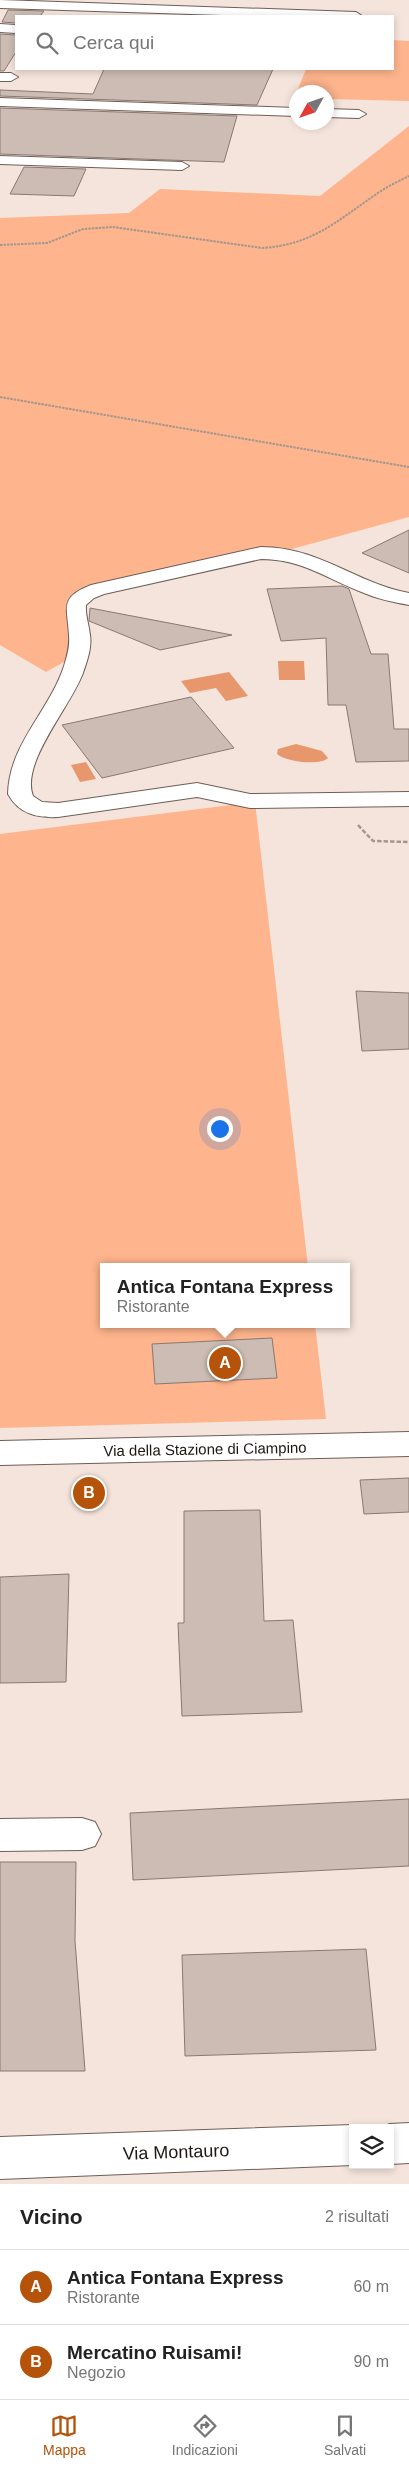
<!DOCTYPE html>
<html lang="it">
<head>
<meta charset="utf-8">
<style>
  :root { --surface:#fff; --page:#f6f6f6; --text:#222; --muted:#767676; --line:#e0e0e0; --accent:#b45309 }
  body { margin:0; font-family:Helvetica,sans-serif; background:var(--page); color:var(--text) }
  .controls { position:absolute; right:15px; bottom:15px; display:grid; overflow:hidden; border-radius:0px; box-shadow:0 2px 8px #0003 }
  .controls button { width:45px; height:45px; display:grid; place-items:center; padding:0; border:0; border-bottom:1px solid var(--line); background:var(--surface); color:var(--text); font:25px sans-serif }
  .compass { position:absolute; left:289px; top:85px; width:45px; height:45px; border-radius:50%; background:var(--surface); box-shadow:0 2px 8px #0003; rotate:230deg }
  .you { position:absolute; left:219px; top:1128px; width:18px; height:18px; margin:-12px; border:4px solid #fff; border-radius:50%; background:#1a73e8; box-shadow:0 0 0 8px #1a73e833 }
  .badge { display:grid; place-items:center; width:32px; height:32px; border-radius:50%; background:var(--accent); color:#fff; font-size:16px; font-weight:700 }
  .pin { position:absolute; translate:-50% -50%; border:2px solid #fff; box-shadow:0 1px 5px #0006 }
  .popup { position:absolute; left:100px; top:1263px; width:250px; height:65px; box-sizing:border-box; display:grid; place-content:center; border-radius:0px; background:var(--surface); filter:drop-shadow(0 1px 4px #0005); font-size:16px; white-space:nowrap; color:var(--muted) }
  .popup b { font-size:19px; color:var(--text) }
  .popup::after { content:''; position:absolute; left:50%; top:100%; margin-left:-10px; border:10px solid transparent; border-top-color:var(--surface) }
  .list { margin:0; padding:0; list-style:none }
  h2 { display:flex; justify-content:space-between; align-items:center; height:65px; margin:0; padding:0 20px; font-size:21px }
  h2 small { font-size:16px; font-weight:400; color:var(--muted) }
  .list li { display:grid; grid-template-columns:32px 1fr auto; gap:15px; align-items:center; box-sizing:border-box; height:75px; padding:0 20px; border-top:1px solid var(--line) }
  .list b { display:block; font-size:19px; white-space:nowrap }
  .list p { margin:0; font-size:16px; white-space:nowrap; color:var(--muted) }
  .list em { font-size:16px; font-style:normal; color:var(--muted) }
  .icon { flex:none; width:28px; height:28px; fill:none; stroke:currentColor; stroke-width:2; stroke-linecap:round; stroke-linejoin:round }
  .map { position:relative; flex:none; width:409px; height:2184px; overflow:hidden }
  .search { position:absolute; background:var(--surface); box-shadow:0 2px 8px #0003; left:15px; right:15px; top:15px; height:55px; display:flex; align-items:center; gap:12px; box-sizing:border-box; padding:0 18px; border-radius:0px; color:var(--muted); font-size:19px }
  .sheet { height:215px; background:var(--surface) }
  nav { display:flex; justify-content:space-around; align-items:center; box-sizing:border-box; height:70px; border-top:1px solid var(--line); background:var(--surface); font-size:14px; color:var(--muted) }
  nav a { display:grid; justify-items:center; gap:2px }
  nav .on { color:var(--accent) }
  .map>svg:first-child { display:block }
  .green { fill:#feb48c }
  .water { fill:#e7976b }
  .building { fill:#ccbcb3; stroke:#887972 }
  .lines { fill:none; stroke-linecap:round; stroke-linejoin:round }
  .minor-casing { stroke:#6d5e57; stroke-width:2 }
  .path-far1 { stroke:#a49790; stroke-width:2; stroke-dasharray:2.5 1; stroke-linecap:butt }
  .path { stroke:#a49790; stroke-width:2.5; stroke-dasharray:4.5 2; stroke-linecap:butt }
  .minor { fill:#fff; fill-rule:evenodd }
  .labels { text-anchor:middle; dominant-baseline:central; stroke-width:4; stroke-linejoin:round; paint-order:stroke }
  .street-label { font-size:15px; fill:#1d1714; stroke:#fff }
  .near-street-label { font-size:18px; fill:#1d1714; stroke:#fff }
</style>
</head>
<body>
<div class="map">
<svg width="409" height="2184" viewBox="0 0 409 2184">
  <rect width="100%" height="100%" fill="#f5e4db"/>
  <g class="green">
    <path d="M393,40l16,1v60l-82,-2 -1,-7h-29l9,-23h87z"/>
    <path d="M409,126v391l-128,35 -196,42 -3,58 -36,20 -46,-27v-427l129,-5 31,-24 160,7z"/>
    <path d="M255,802l53,465h-204v57h211l11,95 -326,9v-594z"/>
  </g>
  <g class="water">
    <path d="M278,661h26l1,19h-26z"/>
    <path d="M229,672l19,24 -22,5 -10,-13 -26,5 -9,-12z"/>
    <path d="M296,744l26,7 6,7c-8,8 -42,4 -51,-4l1,-5z"/>
    <path d="M86,762l10,17 -16,3 -9,-17z"/>
  </g>
  <g class="building">
    <path d="M8,10l36,1 -4,5h-24v7l-14,-1z"/>
    <path d="M0,34l16,1v17l-12,19h-4z"/>
    <path d="M104,69h169l-16,36 -257,-9v-6l93,4z"/>
    <path d="M0,108l237,8 -13,46 -224,-8z"/>
    <path d="M24,167l62,2 -12,27 -64,-2z"/>
    <path d="M409,530v43l-47,-20z"/>
    <path d="M342,586l7,3 22,65h17l6,75h15v32l-53,1 -10,-57h-18l-2,-67 -45,3 -14,-52z"/>
    <path d="M90,608l142,27 -72,15 -71,-29z"/>
    <path d="M191,697l43,51 -132,30 -40,-53z"/>
    <path d="M356,991l53,2v56l-47,2z"/>
    <path d="M272,1338l5,40 -122,6 -3,-40z"/>
    <path d="M409,1478v34l-45,2 -4,-34z"/>
    <path d="M260,1510l4,111 29,-1 9,92 -120,4 -4,-93h6v-112z"/>
    <path d="M69,1574l-3,108 -66,1v-106z"/>
    <path d="M409,1799v67l-276,14 -3,-67z"/>
    <path d="M0,1862h76l-1,79 10,130h-85z"/>
    <path d="M366,1949l10,101 -191,6 -3,-101z"/>
  </g>
  <g class="lines">
    <g class="minor-casing">
      <g id="minor">
        <path d="M0,0l356,12 6,4h-108l-254,-8z"/>
        <path d="M0,24l16,1v8l-16,-1z"/>
        <path d="M0,73h11l7,4 -7,4h-11z"/>
        <path d="M0,98l296,10v8l-296,-10z"/>
        <path d="M326,109l33,1 7,4 -7,4 -33,-1z"/>
        <path d="M0,156l182,6 7,4 -7,4 -182,-6z"/>
        <path d="M261,547c59,0 94,36 148,46v12c-16,-3 -31,-6 -45,-12 -37,-14 -62,-34 -103,-34l-157,35 -10,4 -8,7c-1,10 3,20 4,30 2,13 -3,26 -7,38 -12,33 -63,90 -50,123l9,6 16,1 139,-20 53,11 159,-2v14l-159,2 -53,-11 -139,20c-21,1 -39,-3 -50,-23 1,-50 41,-82 56,-128 3,-10 6,-19 5,-30 -1,-28 -11,-38 22,-51z"/>
        <path d="M409,1432v24l-409,9v-24z"/>
        <path d="M82,1818l13,4 6,12 -6,12 -13,4 -82,1v-32z"/>
        <path d="M409,2123v40l-19,1v-36h-11l11,-4z"/>
        <path d="M353,2125l8,3h-8v37l-353,14v-42z"/>
      </g>
    </g>
    <g class="path-far1">
      <path d="M0,245l47,-2 36,-14 30,-2 149,21c51,-3 76,-28 116,-55 10,-7 21,-12 31,-17"/>
      <path d="M0,397l409,70"/>
    </g>
    <path class="path" d="M358,825l15,16 36,1"/>
    <use href="#minor" class="minor"/>
  </g>
  <g class="labels">
    <g class="street-label">
      <text transform="translate(205 1449) rotate(-1)">Via della Stazione di Ciampino</text>
    </g>
    <g class="near-street-label">
      <text transform="translate(176 2152) rotate(-2)">Via Montauro</text>
    </g>
  </g>
</svg>
<div class="controls">
<button><svg class="icon" aria-label="layers" viewBox="0 0 24 24"><path d="M12 4l9 5-9 5-9-5zM3 14l9 5 9-5"/></svg></button>
</div>
<svg class="compass" viewBox="-18 -18 36 36"><path d="M0-13l5 13h-10z" fill="#e53935"/><path d="M0 13l5-13h-10z" fill="#767676"/></svg>
<div class="you"></div>
<div class="pin badge" style="left:225px;top:1363px">A</div>
<div class="popup"><b>Antica Fontana Express</b>Ristorante</div>
<div class="pin badge" style="left:89px;top:1493px">B</div>
<div class="search"><svg class="icon" aria-label="search" viewBox="0 0 24 24"><circle cx="10" cy="10" r="6"/><path d="M15 15l6 6"/></svg>Cerca qui</div>
</div>
<section class="sheet">
<h2>Vicino<small>2 risultati</small></h2>
<ul class="list">
<li><span class="badge">A</span><div><b>Antica Fontana Express</b><p>Ristorante</p></div><em>60 m</em></li>
<li><span class="badge">B</span><div><b>Mercatino Ruisami!</b><p>Negozio</p></div><em>90 m</em></li>
</ul>
</section>
<nav>
<a class="on"><svg class="icon" aria-label="map" viewBox="0 0 24 24"><path d="M3 6l6-2 6 2 6-2v14l-6 2-6-2-6 2zM9 4v14M15 6v14"/></svg>Mappa</a>
<a><svg class="icon" aria-label="directions" viewBox="0 0 24 24"><path d="M12 3l9 9-9 9-9-9zM9 14v-3h6M13 9l2 2-2 2"/></svg>Indicazioni</a>
<a><svg class="icon" aria-label="saved" viewBox="0 0 24 24"><path d="M7 4h10v16l-5-4-5 4z"/></svg>Salvati</a>
</nav>
</body>
</html>
